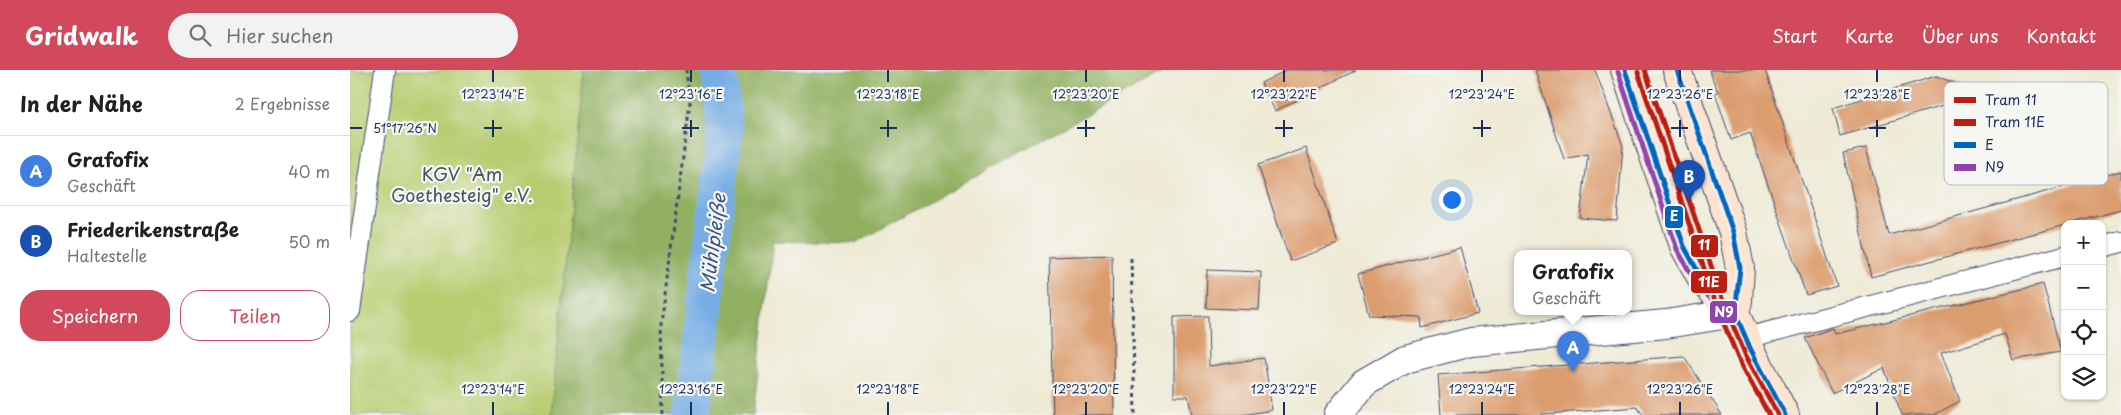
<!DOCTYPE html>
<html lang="de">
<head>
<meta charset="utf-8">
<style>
  :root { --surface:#fff; --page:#f2f2f2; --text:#202124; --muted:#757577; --line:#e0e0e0; --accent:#d1495b }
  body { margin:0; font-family:"Playpen Sans",sans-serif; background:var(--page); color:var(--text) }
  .controls { position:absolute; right:15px; bottom:15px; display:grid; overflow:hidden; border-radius:10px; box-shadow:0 1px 4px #0004 }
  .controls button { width:45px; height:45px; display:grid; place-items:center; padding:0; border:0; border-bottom:1px solid var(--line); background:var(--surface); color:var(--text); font:25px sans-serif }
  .you { position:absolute; left:1101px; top:129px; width:18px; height:18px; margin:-12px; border:4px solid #fff; border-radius:50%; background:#1a73e8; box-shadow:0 0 0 8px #1a73e833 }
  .badge { display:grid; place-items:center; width:32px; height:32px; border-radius:50%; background:var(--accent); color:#fff; font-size:16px; font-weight:700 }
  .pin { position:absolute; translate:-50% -41px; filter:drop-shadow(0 1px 2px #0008) }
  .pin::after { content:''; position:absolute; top:26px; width:18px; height:15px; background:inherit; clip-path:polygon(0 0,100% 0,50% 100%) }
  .popup { position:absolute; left:1164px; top:180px; width:118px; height:65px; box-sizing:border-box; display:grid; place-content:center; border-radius:10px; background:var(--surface); filter:drop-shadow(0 1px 4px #0005); font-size:16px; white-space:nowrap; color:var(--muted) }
  .popup b { font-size:19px; color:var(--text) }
  .popup::after { content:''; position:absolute; left:50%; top:100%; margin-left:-10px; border:10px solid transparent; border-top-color:var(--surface) }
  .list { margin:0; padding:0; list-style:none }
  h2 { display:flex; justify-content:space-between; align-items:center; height:65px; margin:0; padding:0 20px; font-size:21px }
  h2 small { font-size:16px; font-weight:400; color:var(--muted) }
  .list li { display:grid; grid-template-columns:32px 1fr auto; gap:15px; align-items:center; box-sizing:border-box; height:70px; padding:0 20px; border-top:1px solid var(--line) }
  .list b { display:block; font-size:19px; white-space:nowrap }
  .list p { margin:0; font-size:16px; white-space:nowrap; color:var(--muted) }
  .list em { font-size:16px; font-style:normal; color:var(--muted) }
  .actions { display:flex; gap:10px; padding:15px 20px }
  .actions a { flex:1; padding:11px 0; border:1px solid var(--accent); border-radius:20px; text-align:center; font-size:18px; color:var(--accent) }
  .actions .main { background:var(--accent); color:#fff }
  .icon { flex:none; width:28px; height:28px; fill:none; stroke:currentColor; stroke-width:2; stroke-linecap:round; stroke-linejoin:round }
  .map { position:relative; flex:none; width:1771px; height:345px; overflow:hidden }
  header { display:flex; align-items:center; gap:30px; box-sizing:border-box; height:70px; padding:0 25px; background:var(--accent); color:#fff }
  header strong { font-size:24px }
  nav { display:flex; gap:28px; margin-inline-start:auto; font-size:18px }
  .search { width:350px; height:45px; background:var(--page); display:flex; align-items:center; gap:12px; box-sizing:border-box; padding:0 18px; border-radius:28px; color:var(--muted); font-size:19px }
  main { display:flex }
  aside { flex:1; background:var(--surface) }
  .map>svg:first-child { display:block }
  .green { fill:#b8cc70; stroke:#6a7e67 }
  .forest { fill:#92b062; stroke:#567060 }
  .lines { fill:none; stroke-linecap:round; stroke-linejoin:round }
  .canal { stroke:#77ade5; stroke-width:36 }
  .building { fill:#db9c6e }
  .lane-casing { stroke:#3b4b70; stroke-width:22 }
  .street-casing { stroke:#3b4b70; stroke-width:30 }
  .secondary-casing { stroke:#3b4b70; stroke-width:30 }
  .path { stroke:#3b4b70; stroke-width:3; stroke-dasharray:4 4; stroke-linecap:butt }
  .lane { stroke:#fff; stroke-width:20 }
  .street { stroke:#fff; stroke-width:28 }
  .secondary { stroke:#fde4d1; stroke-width:28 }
  .bus-1-casing { stroke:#f6f6f2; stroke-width:9 }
  .bus-2-casing { stroke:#f6f6f2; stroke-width:9 }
  .bus-1 { stroke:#0065bd; stroke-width:5 }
  .bus-2 { stroke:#8e44ad; stroke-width:5 }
  .tram-1-casing { stroke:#f6f6f2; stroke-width:9 }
  .tram-2-casing { stroke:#f6f6f2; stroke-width:9 }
  .tram-1 { stroke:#bb1e10; stroke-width:5 }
  .tram-2 { stroke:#bb1e10; stroke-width:5 }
  .ticks { fill:none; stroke:#1b2f5e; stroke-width:2 }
  .labels { text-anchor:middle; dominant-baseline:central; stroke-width:4.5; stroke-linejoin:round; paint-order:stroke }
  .park-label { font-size:18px; fill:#425662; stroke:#f6f6f2 }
  .water-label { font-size:19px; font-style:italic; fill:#375586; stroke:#f6f6f2 }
  .key { fill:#f6f6f2; stroke:#b4bac6; stroke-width:1 }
  .key-label { font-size:14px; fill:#1b2f5e }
  .ticks-label { font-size:12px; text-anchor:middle; fill:#1b2f5e; stroke:#f6f6f2; stroke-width:4.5; stroke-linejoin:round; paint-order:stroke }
  .line-badge { stroke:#f6f6f2; stroke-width:2 }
  .badge-label { font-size:14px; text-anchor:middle; font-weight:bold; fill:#fff }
</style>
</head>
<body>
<header>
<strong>Gridwalk</strong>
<div class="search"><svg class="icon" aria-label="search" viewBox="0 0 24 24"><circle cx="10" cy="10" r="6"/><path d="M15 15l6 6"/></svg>Hier suchen</div>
<nav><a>Start</a><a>Karte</a><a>Über uns</a><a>Kontakt</a></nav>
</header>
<main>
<aside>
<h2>In der Nähe<small>2 Ergebnisse</small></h2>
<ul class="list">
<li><span class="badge" style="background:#3f7fe0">A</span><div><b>Grafofix</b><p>Geschäft</p></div><em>40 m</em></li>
<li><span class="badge" style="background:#1a4fb4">B</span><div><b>Friederikenstraße</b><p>Haltestelle</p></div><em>50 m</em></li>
</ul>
<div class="actions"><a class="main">Speichern</a><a>Teilen</a></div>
</aside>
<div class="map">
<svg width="1771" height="345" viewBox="0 0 1771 345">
  <rect width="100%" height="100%" fill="#f6f6f2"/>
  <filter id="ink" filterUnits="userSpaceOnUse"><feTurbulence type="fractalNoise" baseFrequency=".02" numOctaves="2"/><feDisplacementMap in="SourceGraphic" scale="10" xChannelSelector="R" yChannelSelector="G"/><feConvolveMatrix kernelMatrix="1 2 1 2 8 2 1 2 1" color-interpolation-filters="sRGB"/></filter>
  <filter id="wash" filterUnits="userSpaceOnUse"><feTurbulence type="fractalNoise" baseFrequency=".0096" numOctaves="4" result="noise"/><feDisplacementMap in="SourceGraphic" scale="20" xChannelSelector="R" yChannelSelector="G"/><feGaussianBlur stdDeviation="1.12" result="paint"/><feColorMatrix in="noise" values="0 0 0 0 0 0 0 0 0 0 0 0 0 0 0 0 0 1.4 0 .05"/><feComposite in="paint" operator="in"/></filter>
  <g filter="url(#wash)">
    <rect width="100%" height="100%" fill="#eeead5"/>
    <path class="green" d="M0,0h234l-33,345h-201z"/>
    <path class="forest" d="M234,0h583l-312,173 -82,-2 -20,174h-202z"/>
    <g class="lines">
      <path class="canal" d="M342,345l33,-281 -6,-64"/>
    </g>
    <g id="blocks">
      <g class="building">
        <path d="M937,0h69l-81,41 -14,-28z"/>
        <path d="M1185,0h60l28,76 -6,75 -37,-3 8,-64 -24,5z"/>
        <path d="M1359,0h56l72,216 -31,9 -56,-162 -19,7 -16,-47 3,-1z"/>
        <path d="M1586,6l48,18 -144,42 -7,-28z"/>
        <path d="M956,78l32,96 -48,17 -32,-96z"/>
        <path d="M1516,78l23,87 232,-64v39l-250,67 -28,-124z"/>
        <path d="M1110,177l18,66 -56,15 -1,-11 -52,-2 -11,-41z"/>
        <path d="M762,185l2,160h-61l-4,-158z"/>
        <path d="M857,200l54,2 -2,38 -53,-2z"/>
        <path d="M1693,214l18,68 -48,8 -8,-26 -64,19 19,48 -26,14h-32l-18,-47 -52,25 -27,-55 28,-10 2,6z"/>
        <path d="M858,246l1,50 55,-8 8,52 -30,5h-50l-4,-19h-14v-79z"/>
        <path d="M1334,286l38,59h-79l-6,-8 -104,8h-92l-3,-40z"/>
      </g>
    </g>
  </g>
  <g filter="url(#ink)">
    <use href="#blocks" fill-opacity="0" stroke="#3b4b70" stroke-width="1"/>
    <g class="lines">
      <g class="lane-casing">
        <g id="lane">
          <path d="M1752,177l19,-5"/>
          <path d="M0,241l35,-241"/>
          <path d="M1396,268l319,-82"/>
        </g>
      </g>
      <g class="street-casing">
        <path id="street" d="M988,345l26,-32 41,-24 66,-17 195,-18 69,-11"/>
      </g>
      <g class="secondary-casing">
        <g id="secondary">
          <path d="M1275,0l59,176 18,33 22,25 11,9 16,37 34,65"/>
          <path d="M1327,0l56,162 7,36 -2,33 -3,12"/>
        </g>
      </g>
      <g class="path">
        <path d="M781,188l4,157"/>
        <path d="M313,345l-2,-90 29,-222 -4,-33"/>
      </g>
      <use href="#lane" class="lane"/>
      <use href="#street" class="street"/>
      <use href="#secondary" class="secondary"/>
      <g class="bus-1-casing">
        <g id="bus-1">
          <path d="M1275,0l59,176 18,33 33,34 16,37 34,65"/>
          <path d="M1327,0l56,162 7,36 -5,45 9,22"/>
        </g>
      </g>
      <g class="bus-2-casing">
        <path id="bus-2" d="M1268,2l59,177 19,34 33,35 15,35 33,62"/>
      </g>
      <use href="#bus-1" class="bus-1"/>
      <use href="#bus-2" class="bus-2"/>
      <g class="tram-1-casing">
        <path id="tram-1" d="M1295,0l79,234 21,50 33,61"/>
      </g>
      <g class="tram-2-casing">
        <path id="tram-2" d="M1288,2l79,235 21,51 31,57"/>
      </g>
      <use href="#tram-1" class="tram-1"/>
      <use href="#tram-2" class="tram-2"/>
    </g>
  </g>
  <path class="ticks" d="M143,0v12M341,0v12M538,0v12M736,0v12M934,0v12M1132,0v12M1330,0v12M1527,0v12M143,50v17M341,50v17M538,50v17M736,50v17M934,50v17M1132,50v17M1330,50v17M1527,50v17M0,58h12M134,58h18M332,58h17M530,58h17M727,58h18M925,58h18M1123,58h18M1321,58h17M1519,58h17M143,332v13M341,332v13M538,332v13M736,332v13M934,332v13M1132,332v13M1330,332v13M1527,332v13"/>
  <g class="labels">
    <g class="park-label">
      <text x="112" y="103">KGV "Am<tspan x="112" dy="21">Goethesteig" e.V.</tspan></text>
    </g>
    <g class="water-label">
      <text transform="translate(362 173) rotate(-83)">Mühlpleiße</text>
    </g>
  </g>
  <rect x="1594" y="12" width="164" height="103" rx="8" class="key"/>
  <rect x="1604" y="27" width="22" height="6" fill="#bb1e10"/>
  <rect x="1604" y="49" width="22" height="7" fill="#bb1e10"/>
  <rect x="1604" y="72" width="22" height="6" fill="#0065bd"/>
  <rect x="1604" y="94" width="22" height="7" fill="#8e44ad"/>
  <g class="key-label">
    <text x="1635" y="35">Tram 11</text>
    <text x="1635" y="57">Tram 11E</text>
    <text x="1635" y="80">E</text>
    <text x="1635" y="102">N9</text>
  </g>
  <g class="ticks-label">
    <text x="143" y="29">12°23'14"E</text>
    <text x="341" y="29">12°23'16"E</text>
    <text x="538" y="29">12°23'18"E</text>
    <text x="736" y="29">12°23'20"E</text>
    <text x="934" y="29">12°23'22"E</text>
    <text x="1132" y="29">12°23'24"E</text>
    <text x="1330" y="29">12°23'26"E</text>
    <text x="1527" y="29">12°23'28"E</text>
    <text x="55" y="63">51°17'26"N</text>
    <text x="143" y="324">12°23'14"E</text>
    <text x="341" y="324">12°23'16"E</text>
    <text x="538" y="324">12°23'18"E</text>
    <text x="736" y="324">12°23'20"E</text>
    <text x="934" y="324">12°23'22"E</text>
    <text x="1132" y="324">12°23'24"E</text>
    <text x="1330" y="324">12°23'26"E</text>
    <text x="1527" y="324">12°23'28"E</text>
  </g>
  <g class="line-badge">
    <rect x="1314" y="135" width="20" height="24" rx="5" fill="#0065bd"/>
    <rect x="1340" y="164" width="29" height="24" rx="5" fill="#bb1e10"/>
    <rect x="1340" y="200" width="38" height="24" rx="5" fill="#bb1e10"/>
    <rect x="1359" y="230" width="29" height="24" rx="5" fill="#8e44ad"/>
  </g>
  <g class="badge-label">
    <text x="1324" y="151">E</text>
    <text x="1354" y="180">11</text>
    <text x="1359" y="217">11E</text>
    <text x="1374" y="247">N9</text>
  </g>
</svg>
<div class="controls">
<button>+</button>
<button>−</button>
<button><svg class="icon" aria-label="locate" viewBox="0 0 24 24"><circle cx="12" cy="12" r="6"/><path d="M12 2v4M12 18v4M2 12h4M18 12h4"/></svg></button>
<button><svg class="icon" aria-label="layers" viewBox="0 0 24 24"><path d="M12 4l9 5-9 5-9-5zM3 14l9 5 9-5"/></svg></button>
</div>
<div class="you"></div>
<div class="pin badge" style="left:1223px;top:302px;background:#3f7fe0">A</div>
<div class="popup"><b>Grafofix</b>Geschäft</div>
<div class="pin badge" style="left:1339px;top:131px;background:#1a4fb4">B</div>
</div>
</main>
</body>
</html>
